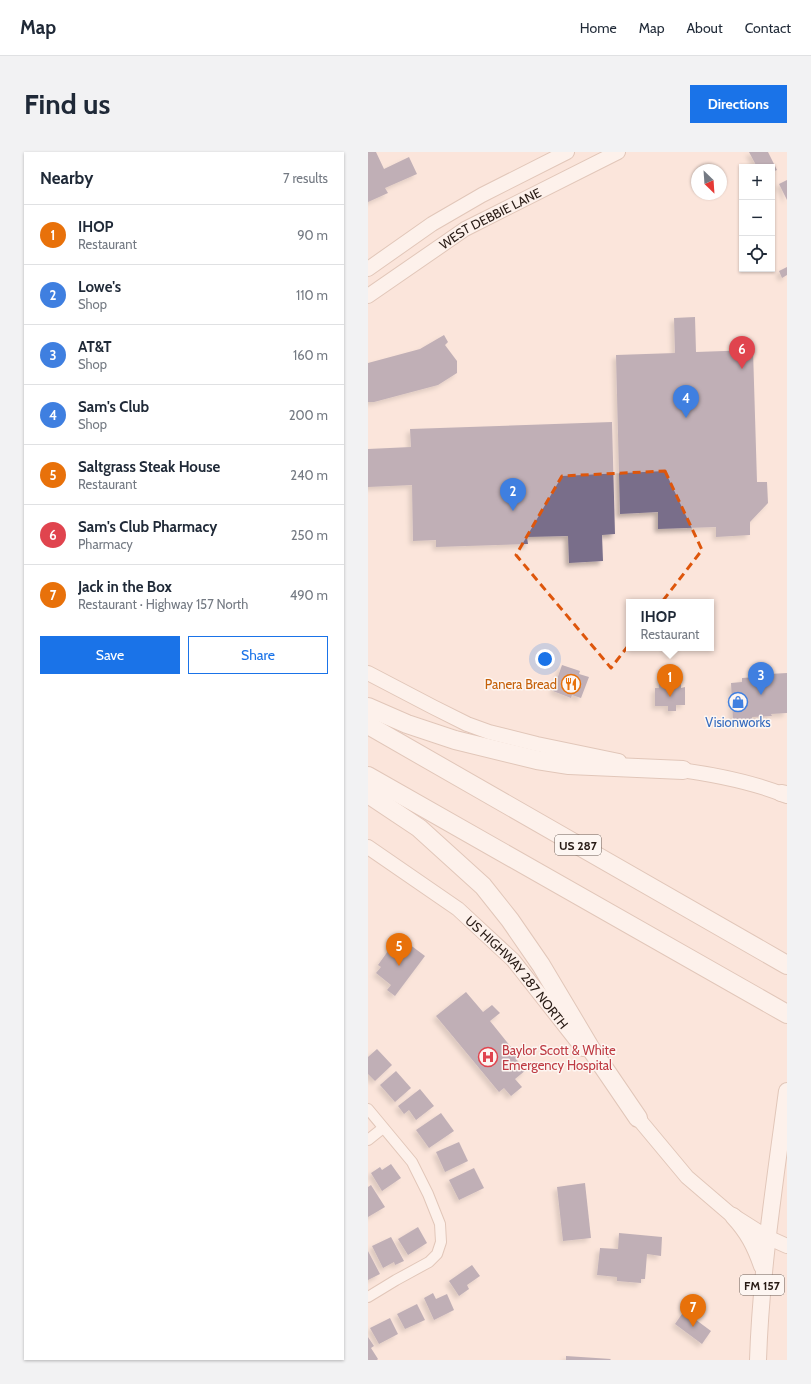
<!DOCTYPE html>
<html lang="en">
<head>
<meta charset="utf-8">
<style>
  :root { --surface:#fff; --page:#f2f2f3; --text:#1f2937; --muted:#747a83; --line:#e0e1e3; --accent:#1a73e8 }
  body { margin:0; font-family:Cabin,sans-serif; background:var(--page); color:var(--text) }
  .controls { position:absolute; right:12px; top:12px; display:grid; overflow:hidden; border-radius:0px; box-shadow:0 1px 3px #0004 }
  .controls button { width:36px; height:36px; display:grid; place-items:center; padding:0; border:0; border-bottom:1px solid var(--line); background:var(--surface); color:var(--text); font:20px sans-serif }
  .compass { position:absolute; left:323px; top:12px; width:36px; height:36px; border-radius:50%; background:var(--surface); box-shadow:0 1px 3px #0004; rotate:155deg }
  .you { position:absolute; left:177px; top:507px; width:14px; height:14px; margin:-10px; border:3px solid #fff; border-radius:50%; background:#1a73e8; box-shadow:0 0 0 6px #1a73e833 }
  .badge { display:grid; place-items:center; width:26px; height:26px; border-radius:50%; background:var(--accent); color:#fff; font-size:13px; font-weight:700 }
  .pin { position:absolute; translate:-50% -33px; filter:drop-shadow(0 1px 2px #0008) }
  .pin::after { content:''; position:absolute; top:21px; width:14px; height:12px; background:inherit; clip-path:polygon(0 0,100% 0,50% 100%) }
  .popup { position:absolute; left:258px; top:447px; width:88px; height:52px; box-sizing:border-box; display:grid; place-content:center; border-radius:0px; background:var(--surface); filter:drop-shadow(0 1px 3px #0005); font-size:13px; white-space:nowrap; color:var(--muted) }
  .popup b { font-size:15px; color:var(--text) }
  .popup::after { content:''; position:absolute; left:50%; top:100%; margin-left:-8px; border:8px solid transparent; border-top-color:var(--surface) }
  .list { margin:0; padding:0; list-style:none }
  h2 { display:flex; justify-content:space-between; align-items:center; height:52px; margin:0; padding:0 16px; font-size:17px }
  h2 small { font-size:13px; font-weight:400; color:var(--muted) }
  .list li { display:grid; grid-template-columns:26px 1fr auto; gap:12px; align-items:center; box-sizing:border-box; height:60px; padding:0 16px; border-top:1px solid var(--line) }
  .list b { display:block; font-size:15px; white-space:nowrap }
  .list p { margin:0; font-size:13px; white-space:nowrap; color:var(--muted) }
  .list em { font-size:13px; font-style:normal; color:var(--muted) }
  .actions { display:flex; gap:8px; padding:12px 16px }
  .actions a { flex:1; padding:9px 0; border:1px solid var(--accent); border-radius:0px; text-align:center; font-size:14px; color:var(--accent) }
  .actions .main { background:var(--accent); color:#fff }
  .icon { flex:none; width:22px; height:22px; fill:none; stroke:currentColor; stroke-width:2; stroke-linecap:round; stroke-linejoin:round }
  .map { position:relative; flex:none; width:419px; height:1208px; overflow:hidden; border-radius:0px }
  header { display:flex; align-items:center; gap:24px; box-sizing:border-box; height:56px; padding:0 20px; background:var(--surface); border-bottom:1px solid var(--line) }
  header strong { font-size:19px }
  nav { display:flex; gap:22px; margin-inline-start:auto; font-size:14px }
  .intro { display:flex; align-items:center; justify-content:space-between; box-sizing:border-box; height:96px; padding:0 24px }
  h1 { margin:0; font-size:28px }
  .button { padding:10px 18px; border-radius:0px; background:var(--accent); color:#fff; font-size:14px; font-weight:700 }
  main { display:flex; gap:24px; padding:0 24px }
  aside { flex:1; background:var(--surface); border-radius:0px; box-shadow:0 1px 3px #0004 }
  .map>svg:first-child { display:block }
  .building { fill:#796e8a; filter:url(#shadow) }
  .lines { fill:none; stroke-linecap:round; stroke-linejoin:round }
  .minor-casing { stroke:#c2a191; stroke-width:12 }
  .secondary-casing { stroke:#c2a191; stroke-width:16 }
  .primary-casing { stroke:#c2a191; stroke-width:18 }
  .motorway-casing { stroke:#c2a191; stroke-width:20 }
  .minor { stroke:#fff; stroke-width:10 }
  .secondary { stroke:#fff; stroke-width:14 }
  .primary { stroke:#fff; stroke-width:16 }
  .motorway { stroke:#fff; stroke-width:18 }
  .marked { fill:none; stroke:#de560c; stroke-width:3; stroke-dasharray:8 5; stroke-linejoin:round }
  .labels { text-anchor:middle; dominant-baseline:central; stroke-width:3; stroke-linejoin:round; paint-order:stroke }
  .shield { fill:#fdf6f2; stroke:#685d57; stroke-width:1 }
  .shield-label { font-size:12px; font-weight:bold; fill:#281b15 }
  .street-label { font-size:13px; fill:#281b15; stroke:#fdf6f2 }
  .food-label { font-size:13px; fill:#c56008; stroke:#fdf6f2; text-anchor:end }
  .shop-label { font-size:13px; fill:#366cbe; stroke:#fdf6f2 }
  .health-label { font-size:13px; fill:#be3a42; stroke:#fdf6f2; text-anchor:start }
</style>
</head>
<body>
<header>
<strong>Map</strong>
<nav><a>Home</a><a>Map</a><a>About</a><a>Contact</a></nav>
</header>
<div class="intro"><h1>Find us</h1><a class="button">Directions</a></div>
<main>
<aside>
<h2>Nearby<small>7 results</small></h2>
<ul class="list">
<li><span class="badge" style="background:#e8710a">1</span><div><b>IHOP</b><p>Restaurant</p></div><em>90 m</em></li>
<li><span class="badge" style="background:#3f7fe0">2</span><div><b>Lowe's</b><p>Shop</p></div><em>110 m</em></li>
<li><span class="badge" style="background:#3f7fe0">3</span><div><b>AT&amp;T</b><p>Shop</p></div><em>160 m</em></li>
<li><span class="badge" style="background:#3f7fe0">4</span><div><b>Sam's Club</b><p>Shop</p></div><em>200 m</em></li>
<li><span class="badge" style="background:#e8710a">5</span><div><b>Saltgrass Steak House</b><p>Restaurant</p></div><em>240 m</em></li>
<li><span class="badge" style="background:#e0444e">6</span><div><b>Sam's Club Pharmacy</b><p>Pharmacy</p></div><em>250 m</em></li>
<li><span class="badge" style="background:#e8710a">7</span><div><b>Jack in the Box</b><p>Restaurant · Highway 157 North</p></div><em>490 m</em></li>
</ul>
<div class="actions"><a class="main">Save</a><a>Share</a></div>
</aside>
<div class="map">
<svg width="419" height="1208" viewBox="0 0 419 1208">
  <defs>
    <filter id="shadow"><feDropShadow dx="-3.5" dy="3.5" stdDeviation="2" flood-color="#0004"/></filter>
  </defs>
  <rect width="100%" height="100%" fill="#fbe5db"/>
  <g class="building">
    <path d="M0,0h8l8,17 25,-12 8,17 -32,14 3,5 -20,9z"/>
    <path d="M381,0h19l9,18 -5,2v-5h-15z"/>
    <path d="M419,28v20l-8,-16z"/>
    <path d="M419,115v8l-5,3 -3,-7z"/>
    <path d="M327,165l1,35 57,-2 4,132h10l1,21 -18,19v13l-34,2v-10l-58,2v-17l-38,2 -4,-159 59,-2 -1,-35z"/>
    <path d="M76,183l4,7 -3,3 12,16v12l-19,12 -64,17h-6v-39l52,-14z"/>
    <path d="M244,270l3,112 -13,1 1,26 -34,2 -1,-27 -41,1 1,7 -92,3v-7l-23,1 -1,-56 -44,2v-38l43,-2 -1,-18z"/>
    <path d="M194,513l18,6 -1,3 10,3 -8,21 -9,-3 -1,3 -18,-7z"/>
    <path d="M419,521v40l-16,1 1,2 -20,1v4l-19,1 -2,-39 11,-1v-4l28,-2 -1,-2z"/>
    <path d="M313,525v11l4,-1v18h-9v6h-8v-5h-13v-18h4v-10z"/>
    <path d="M36,782l1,7 20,15 -30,40 -8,-6 4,-5 -15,-12 5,-6 -3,-2 15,-21 -1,-8z"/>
    <path d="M98,840l17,20 9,-7 8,8 -10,8 29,36 -3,2 10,11 -11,9 7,8 -11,9 -7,-8 -5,4 -63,-76z"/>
    <path d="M9,897l15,16 -17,16 -7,-7v-17z"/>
    <path d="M28,919l15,17 -16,14 -15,-17z"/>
    <path d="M52,937l14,17 -18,14 -7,-10 -5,4 -6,-8z"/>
    <path d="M73,961l13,18 -25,17 -13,-18z"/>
    <path d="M91,990l9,19 -23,11 -9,-20z"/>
    <path d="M23,1012l10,14 -19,13 -11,-18 9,-6 2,3z"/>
    <path d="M106,1016l10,20 -25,12 -10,-20z"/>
    <path d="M217,1031l6,55 -28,3 -6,-54z"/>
    <path d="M3,1033l14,22 -17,10v-30z"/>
    <path d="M50,1075l9,16 -19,12 -10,-16z"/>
    <path d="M251,1081l43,4 -1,19 -14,-2 -2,25h-4v4l-24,-2v-4l-20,-2 3,-27 18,1z"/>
    <path d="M23,1085l13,24 -9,4 -1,-3 -11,6 -11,-22z"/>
    <path d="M0,1099l12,23 -12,6z"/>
    <path d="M104,1113l8,11 -13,9 2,4 -10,7 -10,-15z"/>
    <path d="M65,1141l3,6 11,-5 7,16 -20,10 -10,-22z"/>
    <path d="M49,1152l8,16 -20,9 -8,-15z"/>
    <path d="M316,1159l27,20 -9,13 -27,-20z"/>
    <path d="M22,1166l8,16 -19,10 -9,-16z"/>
    <path d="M0,1185l6,9 -3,2 7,11 -1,1h-9z"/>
    <path d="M198,1204l45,3 -1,1h-44z"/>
  </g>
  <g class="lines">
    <g class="minor-casing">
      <g id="minor">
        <path d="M0,957l44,53 16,32 12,30 1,18 -4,12 -8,8 -33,18 -28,17"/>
        <path d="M0,988l15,-12"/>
      </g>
    </g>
    <g class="secondary-casing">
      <g id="secondary">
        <path d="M0,117l64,-45 50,-29 85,-43"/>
        <path id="s1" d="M0,144l97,-67 153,-77"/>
        <path d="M0,521l65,34 34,17 22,8 48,12 82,17"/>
        <path d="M305,617c39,5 78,12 114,27"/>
        <path id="s2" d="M0,695l90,62 55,51 70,89"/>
        <path d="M264,959l55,66 42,36 38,24 20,9"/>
      </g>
    </g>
    <g class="primary-casing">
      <g id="primary">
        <path d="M413,641l6,1"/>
        <path d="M365,1064c15,16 22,30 29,50"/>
        <path d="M390,1208c3,-90 17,-179 29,-269"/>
      </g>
    </g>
    <g class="motorway-casing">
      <g id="motorway">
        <path d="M0,555l39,17 48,16 82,20 32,5 114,5"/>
        <path d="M0,573l419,240"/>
        <path d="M0,624l419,238"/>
        <path d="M0,642l51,34 64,58 27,34 31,45 50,84 47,69"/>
      </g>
    </g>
    <use href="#minor" class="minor"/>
    <use href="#secondary" class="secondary"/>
    <use href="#primary" class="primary"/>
    <use href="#motorway" class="motorway"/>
  </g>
  <path d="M0 0H419V1208H0ZM297,319l37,79 -91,118 -95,-113 46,-79z" fill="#fbe5db" fill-opacity=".55" fill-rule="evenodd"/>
  <path class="marked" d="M297,319l37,79 -91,118 -95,-113 46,-79z"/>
  <defs>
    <g id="restaurant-ring" transform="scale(1)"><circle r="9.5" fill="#fdf6f2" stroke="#e8710a" stroke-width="1.5"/><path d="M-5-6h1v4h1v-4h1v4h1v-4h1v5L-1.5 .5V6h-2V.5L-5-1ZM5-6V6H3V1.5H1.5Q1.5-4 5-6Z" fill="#e8710a"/></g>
    <g id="shop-ring" transform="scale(1)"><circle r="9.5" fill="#fdf6f2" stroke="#3f7fe0" stroke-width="1.5"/><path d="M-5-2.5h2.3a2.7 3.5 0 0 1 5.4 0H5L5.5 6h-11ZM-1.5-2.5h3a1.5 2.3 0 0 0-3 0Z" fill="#3f7fe0"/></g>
    <g id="hospital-ring" transform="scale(1)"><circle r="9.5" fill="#fdf6f2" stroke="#e0444e" stroke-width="1.5"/><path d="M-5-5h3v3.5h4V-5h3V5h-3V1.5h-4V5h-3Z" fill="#e0444e"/></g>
  </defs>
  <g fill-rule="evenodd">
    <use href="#restaurant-ring" x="203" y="532"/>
    <use href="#shop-ring" x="370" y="550"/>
    <use href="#hospital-ring" x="120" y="905"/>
  </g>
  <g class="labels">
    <g class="shield">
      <rect x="187" y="683" width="46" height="20" rx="3"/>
      <rect x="372" y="1123" width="44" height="20" rx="3"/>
    </g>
    <g class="shield-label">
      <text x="210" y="693">US 287</text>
      <text x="394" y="1133">FM 157</text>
    </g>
    <g class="street-label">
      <text stroke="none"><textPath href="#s1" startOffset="145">WEST DEBBIE LANE</textPath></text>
      <text stroke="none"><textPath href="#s2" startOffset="196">US HIGHWAY 287 NORTH</textPath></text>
    </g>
    <g class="food-label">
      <text x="189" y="532">Panera Bread</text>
    </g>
    <g class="shop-label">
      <text x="370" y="570">Visionworks</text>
    </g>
    <g class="health-label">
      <text x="134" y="898">Baylor Scott &amp; White<tspan x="134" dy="15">Emergency Hospital</tspan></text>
    </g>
  </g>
</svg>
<div class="controls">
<button>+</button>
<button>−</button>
<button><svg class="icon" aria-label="locate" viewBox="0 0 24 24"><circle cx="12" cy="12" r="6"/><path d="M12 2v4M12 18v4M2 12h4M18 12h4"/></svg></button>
</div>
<svg class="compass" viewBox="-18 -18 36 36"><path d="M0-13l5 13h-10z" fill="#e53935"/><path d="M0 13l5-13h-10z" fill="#747a83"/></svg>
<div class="you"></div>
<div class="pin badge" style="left:302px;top:545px;background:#e8710a">1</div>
<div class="popup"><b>IHOP</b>Restaurant</div>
<div class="pin badge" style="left:145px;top:359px;background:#3f7fe0">2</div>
<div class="pin badge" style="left:393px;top:543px;background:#3f7fe0">3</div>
<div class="pin badge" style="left:318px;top:266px;background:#3f7fe0">4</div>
<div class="pin badge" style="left:31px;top:814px;background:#e8710a">5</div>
<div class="pin badge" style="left:374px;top:217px;background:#e0444e">6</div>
<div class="pin badge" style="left:325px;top:1175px;background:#e8710a">7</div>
</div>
</main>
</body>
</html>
